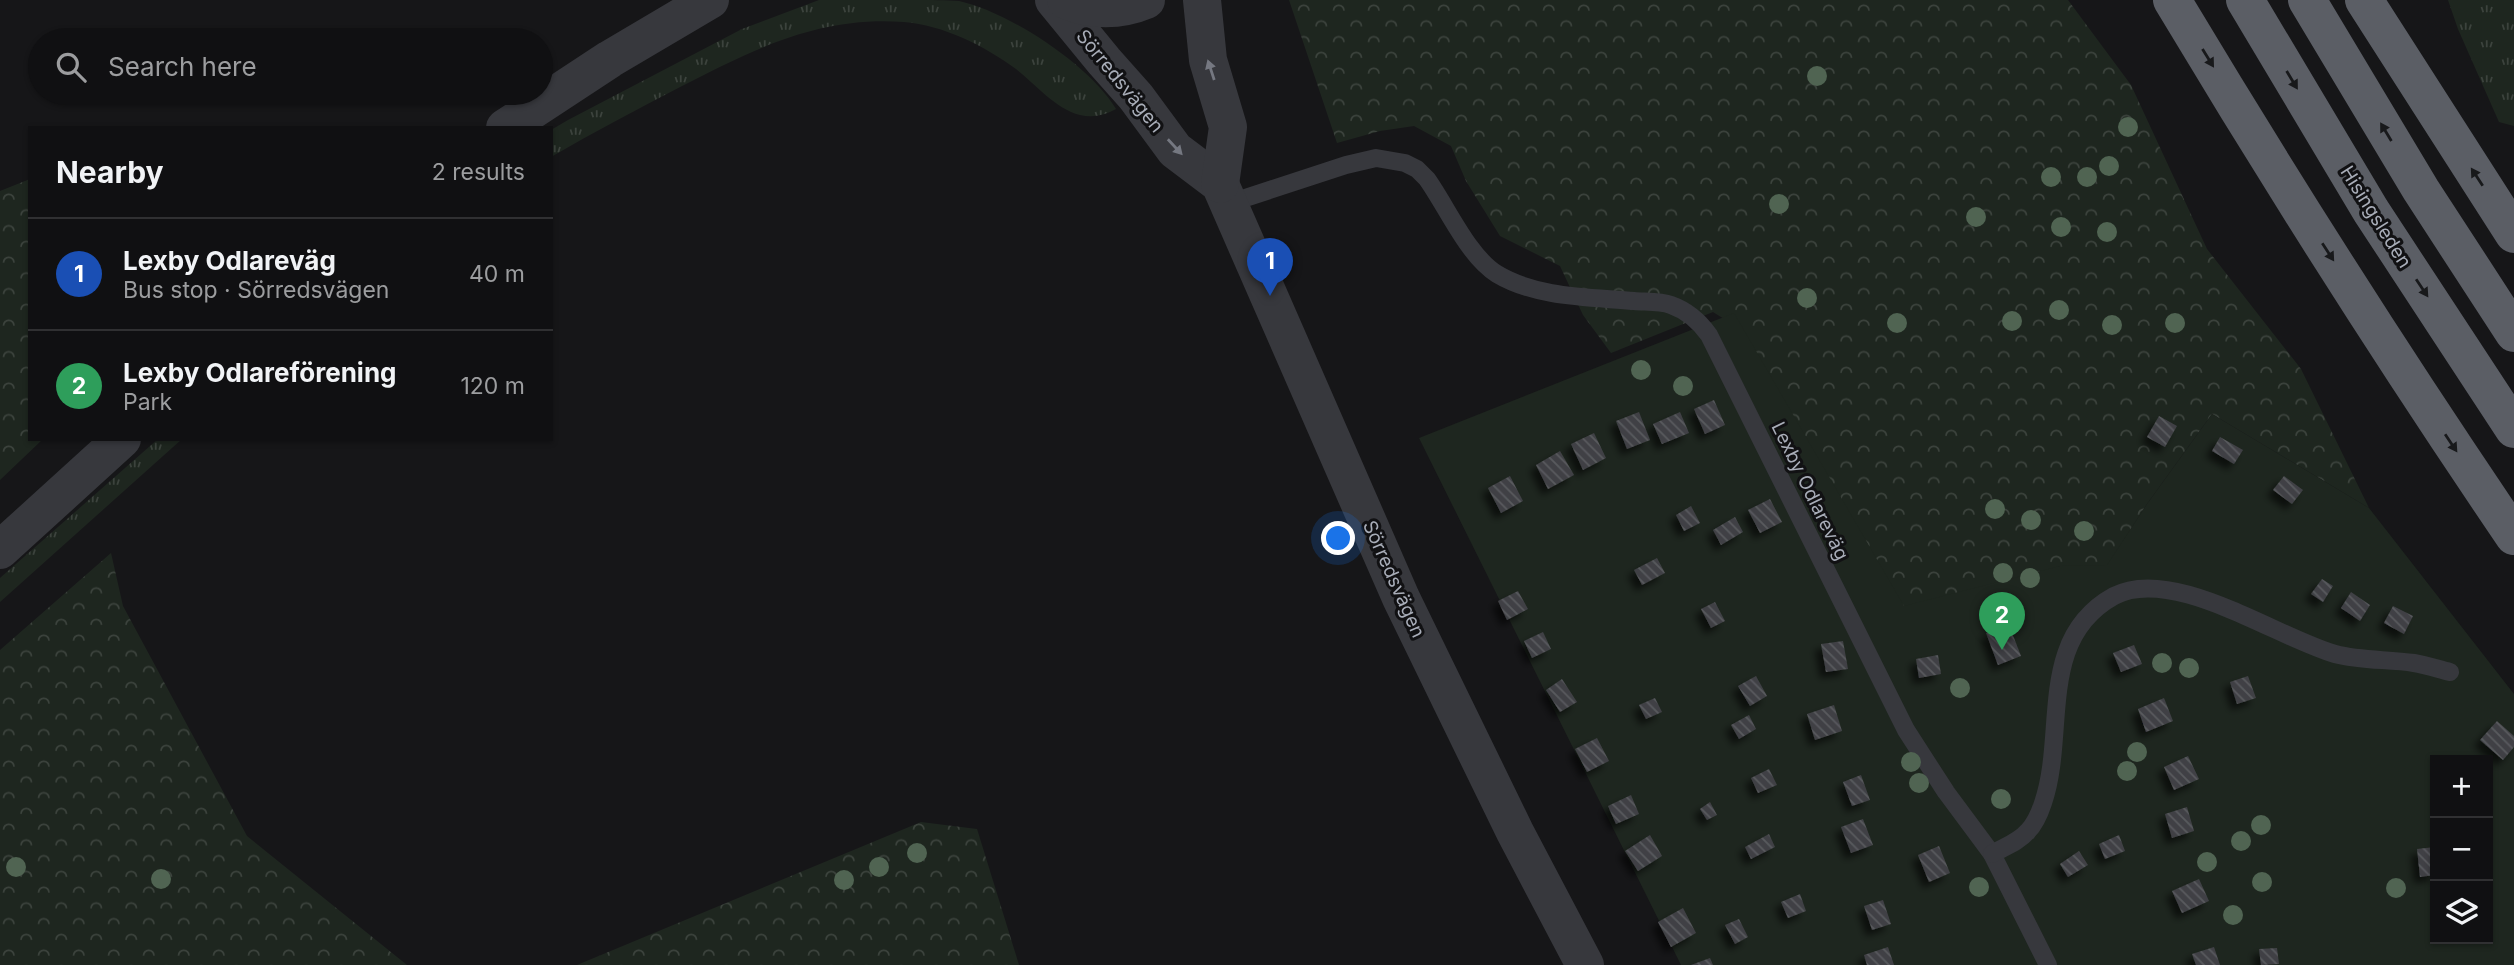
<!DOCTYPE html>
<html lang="en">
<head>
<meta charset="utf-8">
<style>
  :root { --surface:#101012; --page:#19191b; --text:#f1f3f6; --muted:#9c9d9f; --line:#303032; --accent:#f2b134 }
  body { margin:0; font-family:Inter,sans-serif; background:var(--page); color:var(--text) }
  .controls { position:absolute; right:21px; bottom:21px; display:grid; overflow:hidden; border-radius:0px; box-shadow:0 2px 5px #0004 }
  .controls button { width:63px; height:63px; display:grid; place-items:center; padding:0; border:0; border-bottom:2px solid var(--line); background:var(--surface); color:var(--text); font:35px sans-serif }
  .you { position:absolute; left:1339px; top:539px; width:24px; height:24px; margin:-18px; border:5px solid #fff; border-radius:50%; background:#1a73e8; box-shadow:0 0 0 10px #1a73e833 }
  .badge { display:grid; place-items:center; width:46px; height:46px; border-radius:50%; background:var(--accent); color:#fff; font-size:23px; font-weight:700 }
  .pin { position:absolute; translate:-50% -58px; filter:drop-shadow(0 2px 4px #0008) }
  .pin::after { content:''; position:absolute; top:37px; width:24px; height:21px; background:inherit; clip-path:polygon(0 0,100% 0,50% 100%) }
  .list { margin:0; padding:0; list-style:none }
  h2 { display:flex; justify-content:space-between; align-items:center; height:91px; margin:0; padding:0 28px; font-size:30px }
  h2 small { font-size:23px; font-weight:400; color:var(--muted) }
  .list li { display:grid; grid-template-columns:46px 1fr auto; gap:21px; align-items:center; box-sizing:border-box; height:112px; padding:0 28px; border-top:2px solid var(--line) }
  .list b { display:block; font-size:26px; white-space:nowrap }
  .list p { margin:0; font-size:23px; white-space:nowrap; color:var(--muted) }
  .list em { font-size:23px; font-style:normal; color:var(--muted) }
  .icon { flex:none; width:38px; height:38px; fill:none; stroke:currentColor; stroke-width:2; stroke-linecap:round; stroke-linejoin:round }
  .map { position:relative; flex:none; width:2514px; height:965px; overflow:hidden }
  .search { position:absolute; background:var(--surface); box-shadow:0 2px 5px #0004; left:28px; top:28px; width:525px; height:77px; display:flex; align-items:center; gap:18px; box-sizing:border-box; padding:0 24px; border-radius:38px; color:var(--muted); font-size:26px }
  .panel { position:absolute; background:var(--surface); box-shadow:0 2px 5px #0004; left:28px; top:126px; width:525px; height:315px; border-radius:0px }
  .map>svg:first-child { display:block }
  .grass { fill:url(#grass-tufts) }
  .forest { fill:url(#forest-crowns) }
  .garden { fill:#1e261f; fill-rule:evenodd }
  .building { fill:url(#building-back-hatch); filter:url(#shadow) }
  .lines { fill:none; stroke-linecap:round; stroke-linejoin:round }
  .service { stroke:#37383d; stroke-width:18 }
  .tertiary { stroke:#37383d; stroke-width:38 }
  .trunk { stroke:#5b5e65; stroke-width:38 }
  .tree { fill:#506452 }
  .oneway { fill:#18191b }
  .oneway2 { fill:#757881 }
  .labels { text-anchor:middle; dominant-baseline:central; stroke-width:6; stroke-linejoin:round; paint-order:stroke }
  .street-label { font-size:19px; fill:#a8adb8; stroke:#111113 }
</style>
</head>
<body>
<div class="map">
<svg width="2514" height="965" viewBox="0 0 2514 965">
  <defs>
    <pattern id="grass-tufts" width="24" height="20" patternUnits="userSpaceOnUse" patternTransform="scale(1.75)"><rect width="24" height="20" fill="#1e261f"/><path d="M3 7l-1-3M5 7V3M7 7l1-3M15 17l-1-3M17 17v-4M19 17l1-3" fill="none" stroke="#3c433d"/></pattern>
    <pattern id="forest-crowns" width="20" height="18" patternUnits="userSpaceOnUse" patternTransform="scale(1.75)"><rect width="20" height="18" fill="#1e261f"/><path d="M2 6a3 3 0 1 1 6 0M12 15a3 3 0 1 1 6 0" fill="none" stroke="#3c433d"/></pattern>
    <pattern id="building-back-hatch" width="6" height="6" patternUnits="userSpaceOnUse" patternTransform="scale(1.75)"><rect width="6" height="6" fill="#404145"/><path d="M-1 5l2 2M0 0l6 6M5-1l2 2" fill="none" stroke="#595a5e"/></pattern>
    <filter id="shadow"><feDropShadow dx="-6" dy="6" stdDeviation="3.5" flood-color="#0009"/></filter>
  </defs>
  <rect width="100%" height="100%" fill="#161618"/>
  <g class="grass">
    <path d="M819,0c32,0 65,0 97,0 14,0 30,0 43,1 50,11 131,64 157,108 -11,6 -22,9 -36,6 -24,-6 -45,-31 -64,-46 -31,-23 -73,-44 -112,-47 -86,-6 -149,27 -222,64 -44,23 -88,46 -131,71v-27l17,-10 174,-91z"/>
    <path d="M2448,0h66v126l-15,-4 -41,-93z"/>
    <path d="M158,439h24l-182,163v-24z"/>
  </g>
  <g class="forest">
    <path d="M1289,0h779l63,85 76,164 94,120 68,139 -157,-94 -65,90 -40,62h-47l-147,75 -176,-314 -24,-15 -102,41 -28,-38 -23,-49 -60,-30 -34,-55 -15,-35 -37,-20 -34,5 -43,12z"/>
    <path d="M30,179v260h13l-43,41v-289z"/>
    <path d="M111,553l12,53 124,230 160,129h-407v-315z"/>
    <path d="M921,822l56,7 42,136h-442z"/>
  </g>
  <path class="garden" d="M1734,313l170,293 156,-40 47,-1 40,-61 65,-90 157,94 145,186v271h-833l-262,-527zM2435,760h53v179h-53z"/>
  <g class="building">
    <path d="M1714,400l11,25 -20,9 -11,-25z"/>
    <path d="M1639,412l11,28 -23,9 -11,-28z"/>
    <path d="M1680,412l9,21 -27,11 -9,-20z"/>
    <path d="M2159,416l18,10 -12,21 -18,-10z"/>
    <path d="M1594,433l12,25 -23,12 -12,-26z"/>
    <path d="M2220,437l23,13 -9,14 -22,-13z"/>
    <path d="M1560,451l14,24 -26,14 -12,-24z"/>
    <path d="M1510,476l13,25 -22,12 -13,-25z"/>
    <path d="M2284,476l19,14 -11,14 -19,-14z"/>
    <path d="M1770,499l12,23 -22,11 -12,-23z"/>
    <path d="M1691,506l9,17 -16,8 -8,-16z"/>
    <path d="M1735,517l8,15 -22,13 -8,-15z"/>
    <path d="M1657,558l8,15 -23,12 -8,-15z"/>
    <path d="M2322,579l11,7 -10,16 -12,-8z"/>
    <path d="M1518,591l10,18 -21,11 -9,-19z"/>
    <path d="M2351,592l19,13 -10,16 -19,-13z"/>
    <path d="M1715,602l10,19 -14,7 -10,-19z"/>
    <path d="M2393,606l20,10 -9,18 -20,-11z"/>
    <path d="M2009,625l12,31 -23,9 -12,-32z"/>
    <path d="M1543,632l8,17 -19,9 -8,-17z"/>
    <path d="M1843,641l5,28 -22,3 -5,-28z"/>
    <path d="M2134,645l8,19 -21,8 -8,-19z"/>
    <path d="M1938,655l3,19 -22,4 -3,-19z"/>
    <path d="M1756,676l11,20 -17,10 -12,-20z"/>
    <path d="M2248,676l8,22 -19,6 -7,-22z"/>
    <path d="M1562,679l15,23 -17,10 -14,-22z"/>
    <path d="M1655,698l7,14 -16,7 -7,-14z"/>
    <path d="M2164,698l9,23 -27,11 -8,-23z"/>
    <path d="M1834,705l8,26 -27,9 -8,-26z"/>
    <path d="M1749,715l7,14 -17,10 -8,-14z"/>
    <path d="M2497,721l17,15v11l-11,13 -23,-20z"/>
    <path d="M1597,738l12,23 -22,11 -12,-23z"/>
    <path d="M2188,756l11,23 -25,11 -10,-23z"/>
    <path d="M1769,769l8,16 -19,8 -7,-15z"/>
    <path d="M1861,775l9,25 -18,6 -9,-24z"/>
    <path d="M1631,795l8,19 -23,10 -8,-18z"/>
    <path d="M1710,802l7,13 -10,5 -7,-11z"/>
    <path d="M2187,807l7,24 -22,7 -7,-24z"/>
    <path d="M1863,819l10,26 -22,8 -10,-26z"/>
    <path d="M1769,834l6,13 -24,12 -6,-12z"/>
    <path d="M1650,835l12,21 -24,15 -13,-20z"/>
    <path d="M2119,835l6,16 -20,8 -6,-15z"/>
    <path d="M1939,846l11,27 -21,9 -11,-27z"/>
    <path d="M2435,847v28l-15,2 -3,-28z"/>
    <path d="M2079,851l9,14 -20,12 -8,-13z"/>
    <path d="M2199,879l10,22 -27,12 -10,-22z"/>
    <path d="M1800,894l6,17 -18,7 -7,-16z"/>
    <path d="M1883,900l8,24 -19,6 -8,-24z"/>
    <path d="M1683,908l13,25 -25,14 -13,-25z"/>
    <path d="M1739,919l9,18 -13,7 -10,-19z"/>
    <path d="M1888,947l6,18h-27l-3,-10z"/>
    <path d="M2214,947l6,18h-24l-4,-11z"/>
    <path d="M2277,948l2,16 -18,1 -2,-16z"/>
    <path d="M1710,958l3,7h-22z"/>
  </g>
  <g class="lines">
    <g class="service">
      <path d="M1230,203l116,-38 30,-7 29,5 12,6 10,10c20,28 41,77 70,95 40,24 93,23 137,27 12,1 26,0 37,4 17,6 28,16 38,30l197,395 40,62 46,62 56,111"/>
      <path d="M1992,854c12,-7 27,-12 36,-23 7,-7 12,-19 15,-28 24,-70 -7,-164 71,-207 58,-31 162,41 221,58 26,7 53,5 79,9 12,2 24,6 36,9"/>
    </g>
    <g class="tertiary">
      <path d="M1054,0l50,61 32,36 39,53 45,34 181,414 114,234 70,133"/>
      <path d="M1066,0c25,11 54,11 80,0"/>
      <path d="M1202,0l6,60 20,67 -8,57"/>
      <path d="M505,128l105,-69 100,-59"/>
      <path d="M0,550l122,-111"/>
    </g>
    <g class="trunk">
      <path d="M2172,0c109,182 223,361 342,536"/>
      <path d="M2245,0l126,211 143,218"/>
      <path d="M2307,0l114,190 93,143"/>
      <path d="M2364,0l150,234"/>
    </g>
  </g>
  <g class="tree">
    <circle cx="1817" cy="76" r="10"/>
    <circle cx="2128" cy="127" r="10"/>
    <circle cx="2109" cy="166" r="10"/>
    <circle cx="2051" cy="177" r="10"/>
    <circle cx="2087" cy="177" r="10"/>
    <circle cx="1779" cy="204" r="10"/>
    <circle cx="1976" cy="217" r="10"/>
    <circle cx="2061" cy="227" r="10"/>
    <circle cx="2107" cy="232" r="10"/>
    <circle cx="1807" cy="298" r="10"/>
    <circle cx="2059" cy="310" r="10"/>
    <circle cx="2012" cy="321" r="10"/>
    <circle cx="1897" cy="323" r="10"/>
    <circle cx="2175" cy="323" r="10"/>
    <circle cx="2112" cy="325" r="10"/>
    <circle cx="1641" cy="370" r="10"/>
    <circle cx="1683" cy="386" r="10"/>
    <circle cx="1995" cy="509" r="10"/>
    <circle cx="2031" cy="520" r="10"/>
    <circle cx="2084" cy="531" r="10"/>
    <circle cx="2003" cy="573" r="10"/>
    <circle cx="2030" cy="578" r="10"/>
    <circle cx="2162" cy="663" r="10"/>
    <circle cx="2189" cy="668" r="10"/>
    <circle cx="1960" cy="688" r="10"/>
    <circle cx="2137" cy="752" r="10"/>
    <circle cx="1911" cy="762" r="10"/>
    <circle cx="2127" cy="771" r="10"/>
    <circle cx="1919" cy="783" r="10"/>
    <circle cx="2001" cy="799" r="10"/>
    <circle cx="2261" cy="825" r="10"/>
    <circle cx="2241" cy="841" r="10"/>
    <circle cx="917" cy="853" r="10"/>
    <circle cx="2207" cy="862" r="10"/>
    <circle cx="16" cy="867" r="10"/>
    <circle cx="879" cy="867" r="10"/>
    <circle cx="161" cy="879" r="10"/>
    <circle cx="844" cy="880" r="10"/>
    <circle cx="2262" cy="882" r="10"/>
    <circle cx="1979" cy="887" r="10"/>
    <circle cx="2396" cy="888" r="10"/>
    <circle cx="2233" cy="915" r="10"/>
  </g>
  <defs><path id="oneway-solid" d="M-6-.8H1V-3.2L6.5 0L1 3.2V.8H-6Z" transform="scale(1.75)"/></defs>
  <g class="oneway">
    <use href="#oneway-solid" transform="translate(2208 58) rotate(58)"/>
    <use href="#oneway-solid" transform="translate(2292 80) rotate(59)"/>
    <use href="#oneway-solid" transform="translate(2386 132) rotate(-121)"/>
    <use href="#oneway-solid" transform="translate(2477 177) rotate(-123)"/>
    <use href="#oneway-solid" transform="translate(2328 252) rotate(57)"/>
    <use href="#oneway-solid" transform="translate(2422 288) rotate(56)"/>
    <use href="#oneway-solid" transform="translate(2451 443) rotate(56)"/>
  </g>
  <g class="oneway2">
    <use href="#oneway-solid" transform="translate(1211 70) rotate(-108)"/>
    <use href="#oneway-solid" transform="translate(1175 147) rotate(47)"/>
  </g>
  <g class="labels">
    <g class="street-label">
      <text transform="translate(1120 81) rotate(51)">Sörredsvägen</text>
      <text transform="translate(2376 217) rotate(58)">Hisingsleden</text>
      <text transform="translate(1810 491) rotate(64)">Lexby Odlareväg</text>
      <text transform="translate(1394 579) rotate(66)">Sörredsvägen</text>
    </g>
  </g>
</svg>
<div class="controls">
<button>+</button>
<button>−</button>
<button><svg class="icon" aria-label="layers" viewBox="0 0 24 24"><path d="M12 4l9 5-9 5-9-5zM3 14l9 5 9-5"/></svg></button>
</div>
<div class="you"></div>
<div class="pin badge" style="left:1270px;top:296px;background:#1a4fb4">1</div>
<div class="pin badge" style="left:2002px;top:650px;background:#2e9e5b">2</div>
<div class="search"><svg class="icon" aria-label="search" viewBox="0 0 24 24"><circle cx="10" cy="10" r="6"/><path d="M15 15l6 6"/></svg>Search here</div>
<section class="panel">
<h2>Nearby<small>2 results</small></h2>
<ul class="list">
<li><span class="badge" style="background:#1a4fb4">1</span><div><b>Lexby Odlareväg</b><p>Bus stop · Sörredsvägen</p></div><em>40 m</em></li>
<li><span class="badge" style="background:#2e9e5b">2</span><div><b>Lexby Odlareförening</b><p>Park</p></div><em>120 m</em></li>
</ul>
</section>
</div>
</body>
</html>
